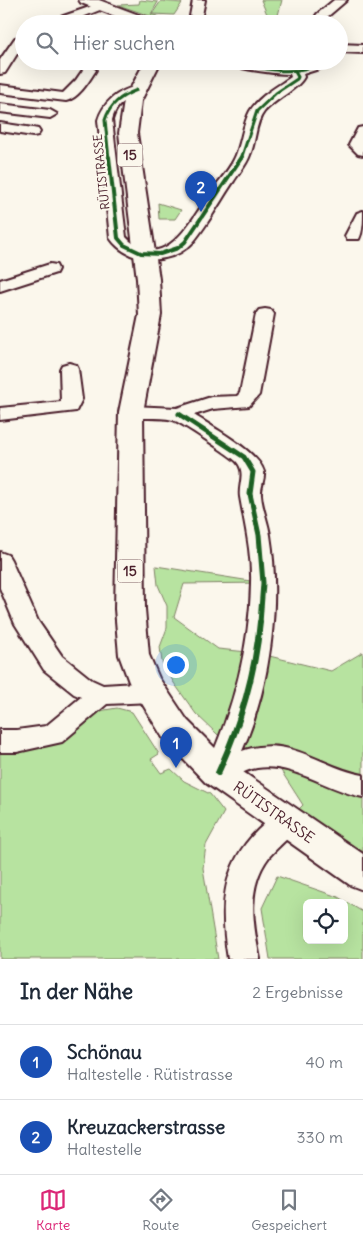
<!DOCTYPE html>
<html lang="de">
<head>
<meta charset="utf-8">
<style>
  :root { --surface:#fff; --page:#f6f6f7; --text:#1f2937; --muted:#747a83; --line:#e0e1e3; --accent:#db2777 }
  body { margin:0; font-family:Delius,sans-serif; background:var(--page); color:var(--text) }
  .controls { position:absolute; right:15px; bottom:15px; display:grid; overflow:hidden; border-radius:8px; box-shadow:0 5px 20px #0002 }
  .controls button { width:45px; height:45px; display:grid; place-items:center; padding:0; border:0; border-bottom:1px solid var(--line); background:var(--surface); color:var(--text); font:25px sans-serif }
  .you { position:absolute; left:175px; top:664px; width:18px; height:18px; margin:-12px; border:4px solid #fff; border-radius:50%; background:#1a73e8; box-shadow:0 0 0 8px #1a73e833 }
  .badge { display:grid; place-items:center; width:32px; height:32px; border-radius:50%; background:var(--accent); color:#fff; font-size:16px; font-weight:700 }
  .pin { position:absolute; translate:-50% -41px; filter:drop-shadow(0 1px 2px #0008) }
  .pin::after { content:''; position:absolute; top:26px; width:18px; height:15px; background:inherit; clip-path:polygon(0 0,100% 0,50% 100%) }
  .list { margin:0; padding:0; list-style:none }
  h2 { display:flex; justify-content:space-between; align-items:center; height:65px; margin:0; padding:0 20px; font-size:21px }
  h2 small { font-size:16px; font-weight:400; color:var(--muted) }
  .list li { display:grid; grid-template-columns:32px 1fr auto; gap:15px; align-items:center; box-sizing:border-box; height:75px; padding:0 20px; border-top:1px solid var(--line) }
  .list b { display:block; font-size:19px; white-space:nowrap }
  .list p { margin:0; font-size:16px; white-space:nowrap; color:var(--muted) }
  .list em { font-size:16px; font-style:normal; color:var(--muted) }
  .icon { flex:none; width:28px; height:28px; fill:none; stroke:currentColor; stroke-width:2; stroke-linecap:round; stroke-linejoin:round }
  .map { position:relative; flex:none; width:363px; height:959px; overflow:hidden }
  .search { position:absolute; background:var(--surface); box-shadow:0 5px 20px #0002; left:15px; right:15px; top:15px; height:55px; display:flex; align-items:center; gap:12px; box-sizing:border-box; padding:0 18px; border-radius:28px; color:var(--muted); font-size:19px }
  .sheet { height:215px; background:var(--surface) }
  nav { display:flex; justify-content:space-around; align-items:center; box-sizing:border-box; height:70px; border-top:1px solid var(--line); background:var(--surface); font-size:14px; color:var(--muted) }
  nav a { display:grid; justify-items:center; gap:2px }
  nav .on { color:var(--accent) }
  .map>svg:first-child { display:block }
  .green { fill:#b7e3a0; stroke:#808166; fill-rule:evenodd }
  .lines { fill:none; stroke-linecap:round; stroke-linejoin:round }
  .minor-casing { stroke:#4a1f2b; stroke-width:4 }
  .major-casing { stroke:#4a1f2b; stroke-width:4 }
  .minor { fill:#fbf7ec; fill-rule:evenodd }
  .major { fill:#fbf7ec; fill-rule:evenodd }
  .cycleway-far3-casing { stroke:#fbf7ec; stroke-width:5 }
  .cycleway-far2-casing { stroke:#fbf7ec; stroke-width:6 }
  .cycleway-far1-casing { stroke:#fbf7ec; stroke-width:8 }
  .cycleway-casing { stroke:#fbf7ec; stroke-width:9 }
  .cycleway-far3 { stroke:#1b5e20; stroke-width:3 }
  .cycleway-far2 { stroke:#1b5e20; stroke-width:4 }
  .cycleway-far1 { stroke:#1b5e20; stroke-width:5 }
  .cycleway { stroke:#1b5e20; stroke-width:6 }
  .labels { text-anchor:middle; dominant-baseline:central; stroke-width:4.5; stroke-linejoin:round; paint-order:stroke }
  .far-street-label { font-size:12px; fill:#4a1f2b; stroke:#fbf7ec }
  .shield { fill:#fbf7ec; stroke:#7f6065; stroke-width:1 }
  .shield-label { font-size:14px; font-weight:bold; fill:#4a1f2b }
  .street-label { font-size:15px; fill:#4a1f2b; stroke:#fbf7ec }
</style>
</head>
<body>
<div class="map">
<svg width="363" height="959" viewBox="0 0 363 959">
  <rect width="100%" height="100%" fill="#fbf7ec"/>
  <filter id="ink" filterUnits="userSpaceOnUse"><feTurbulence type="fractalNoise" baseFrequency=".02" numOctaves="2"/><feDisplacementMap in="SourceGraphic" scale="10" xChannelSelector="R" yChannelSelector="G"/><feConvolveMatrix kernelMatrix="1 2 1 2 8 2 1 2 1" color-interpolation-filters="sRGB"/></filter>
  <g filter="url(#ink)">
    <g class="green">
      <path d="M140,0l18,2 -7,12 14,5 -3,1 -44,-15 21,-1z"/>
      <path d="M261,0h21l-5,19h-8z"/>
      <path d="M161,1l21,2 -8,12 -22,-1z"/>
      <path d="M158,203l23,7 -6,9h-16z"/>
      <path d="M156,566l107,17 -79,1 -10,33 44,32 39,4 74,18 32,-19v222l-77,-52 17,-17 -32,-50 -35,-3 -40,-38 -22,-31 -12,-21 -2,-15 7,-19v-22l-9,-21z"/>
      <path d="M117,708l15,4 27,42 -8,5 10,14 10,-4 13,12 26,13 14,18 -18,33 -3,23 15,91h-218v-207l25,-1 28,-16 4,9 36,-32z"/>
      <path d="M277,876l61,21 25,15v47h-93l-8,-51zM307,903h37v37h-37z"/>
    </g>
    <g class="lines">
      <g class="minor-casing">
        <g id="minor">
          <path d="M193,0h12l-3,15 9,9h-13l-8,-8z"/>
          <path d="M334,0h13l-21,18 -3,6h-12l6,-10z"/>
          <path d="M101,3l6,3 -2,2 -40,16h-18l2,-3z"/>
          <path d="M24,34v9l-19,30 -5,1v-14l15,-22z"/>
          <path d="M339,44l24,1v8l-24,-1z"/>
          <path d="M224,61h25l42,6 12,-1 11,-5h15l-10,8 -16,5 1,3c-7,13 -29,22 -40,35 -9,11 -8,30 -14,43 -3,9 -11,18 -16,26 -11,15 -33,56 -46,66 -23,19 -61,16 -78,-9l-12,-118c6,-19 20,-29 39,-34l7,4c-12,13 -25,6 -32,30l14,117c38,40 66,-18 84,-44 9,-12 21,-25 26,-38 6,-15 7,-31 14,-44 9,-15 28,-25 41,-34l-1,-3c-13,0 -58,-5 -66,-13z"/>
          <path d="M90,66l6,4c-7,11 -17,28 -30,31l-66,-8v-8l63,8 13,-13 9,-13z"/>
          <path d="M0,104l50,6 7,4 -7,4 -50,-6z"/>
          <path d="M0,123l33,5 5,1 2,3 -2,3 -5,1 -33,-5z"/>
          <path d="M363,127v28l-5,-1 -9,-9 9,-17z"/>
          <path d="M363,211c0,10 0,20 -4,28h-12l-2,-3 12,-23z"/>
          <path d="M50,264l6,1 2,4 -2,4 -56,18v-11z"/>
          <path d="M265,309l6,1 3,4 -15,81 -10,11 -36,3 -19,6c18,12 65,37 70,57 1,7 -4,16 -3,23 1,13 7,27 9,40 11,68 0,153 -28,216 49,-17 76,16 121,24v22c-34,-6 -71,-35 -106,-29 -14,2 -26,12 -39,16l-10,-3 -4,-8c28,-59 46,-124 47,-190 1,-29 -6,-57 -11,-86 -2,-13 7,-24 -4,-36 -5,-5 -57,-40 -63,-41 -16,-4 -33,0 -49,-4l-3,-4 3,-4 7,-2 46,2 34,-11 26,-1 3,-3 16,-79 3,-4z"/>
          <path d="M69,363l7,2 2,4 4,30 -6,12 -76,9v-12l61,-6 -1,-33 2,-4z"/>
          <path d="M0,552l8,3 3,5 27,61 24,35 30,24 11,5 49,-3 9,3 4,7 -4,7 -9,3 -45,2 -45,38 -45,10h-17v-22h17l29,-4 35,-29 -7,-3 -30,-24 -29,-46 -15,-36z"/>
          <path d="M286,810l10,4 4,8c-7,14 -21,23 -31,35 -23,30 -16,68 -9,102h-32c-8,-49 -8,-92 30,-129 9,-8 16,-16 28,-20z"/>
        </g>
      </g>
      <g class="major-casing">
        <g id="major">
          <path d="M79,0h20l56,21 2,3h-21l-55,-21z"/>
          <path d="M145,61h16l-20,40 -4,32 22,146 2,36 -18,97 2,197 4,46 10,23 28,42 43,43 133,91v36l-13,-5 -144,-102 -43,-45 -34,-56 -10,-27 -4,-46 4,-197 20,-97 -2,-36 -18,-146 5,-32z"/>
        </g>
      </g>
      <use href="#minor" class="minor"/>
      <use href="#major" class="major"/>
      <g class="cycleway-far3-casing">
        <g id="cycleway-far3">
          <path d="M230,61c30,7 65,18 93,0"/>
          <path d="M109,159l-4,-39c5,-16 16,-24 32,-30"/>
          <path d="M241,159l16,-48 19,-18 21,-14 1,-2 -4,-7"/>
        </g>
      </g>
      <g class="cycleway-far2-casing">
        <path id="cycleway-far2" d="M109,157l9,81 6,7 17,8 19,1 18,-6 7,-6 57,-85"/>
      </g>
      <g class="cycleway-far1-casing">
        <path id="cycleway-far1" d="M179,414l65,43 9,15 -3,22 9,41 4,48 -3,40"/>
      </g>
      <g class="cycleway-casing">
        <path id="cycleway" d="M218,773c22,-48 37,-98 42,-151"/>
      </g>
      <use href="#cycleway-far3" class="cycleway-far3"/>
      <use href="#cycleway-far2" class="cycleway-far2"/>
      <use href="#cycleway-far1" class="cycleway-far1"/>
      <use href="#cycleway" class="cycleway"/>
    </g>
  </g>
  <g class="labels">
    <g class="far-street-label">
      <text transform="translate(101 172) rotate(-96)">RÜTISTRASSE</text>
    </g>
    <g class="shield">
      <rect x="117.5" y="143.5" width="25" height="23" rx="4"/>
      <rect x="117.5" y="559.5" width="25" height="23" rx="4"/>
    </g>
    <g class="shield-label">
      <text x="130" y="155">15</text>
      <text x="130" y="571">15</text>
    </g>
    <g class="street-label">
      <text transform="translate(274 812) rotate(35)">RÜTISTRASSE</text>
    </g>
  </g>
</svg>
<div class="controls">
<button><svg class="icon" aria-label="locate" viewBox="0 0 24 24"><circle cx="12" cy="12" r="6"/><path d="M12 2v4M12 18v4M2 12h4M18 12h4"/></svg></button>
</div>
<div class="you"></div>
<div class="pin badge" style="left:176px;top:768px;background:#1a4fb4">1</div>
<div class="pin badge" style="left:201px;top:212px;background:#1a4fb4">2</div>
<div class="search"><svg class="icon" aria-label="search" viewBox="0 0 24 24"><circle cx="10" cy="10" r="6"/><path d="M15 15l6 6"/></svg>Hier suchen</div>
</div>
<section class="sheet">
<h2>In der Nähe<small>2 Ergebnisse</small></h2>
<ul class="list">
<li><span class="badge" style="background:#1a4fb4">1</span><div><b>Schönau</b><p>Haltestelle · Rütistrasse</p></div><em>40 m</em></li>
<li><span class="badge" style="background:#1a4fb4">2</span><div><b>Kreuzackerstrasse</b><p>Haltestelle</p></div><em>330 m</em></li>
</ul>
</section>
<nav>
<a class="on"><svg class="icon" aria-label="map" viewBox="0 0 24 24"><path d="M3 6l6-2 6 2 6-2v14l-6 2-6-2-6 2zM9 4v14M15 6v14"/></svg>Karte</a>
<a><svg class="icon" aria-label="directions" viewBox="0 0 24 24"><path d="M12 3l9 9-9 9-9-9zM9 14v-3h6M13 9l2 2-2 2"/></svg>Route</a>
<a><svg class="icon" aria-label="saved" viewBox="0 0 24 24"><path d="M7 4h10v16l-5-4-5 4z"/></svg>Gespeichert</a>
</nav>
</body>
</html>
